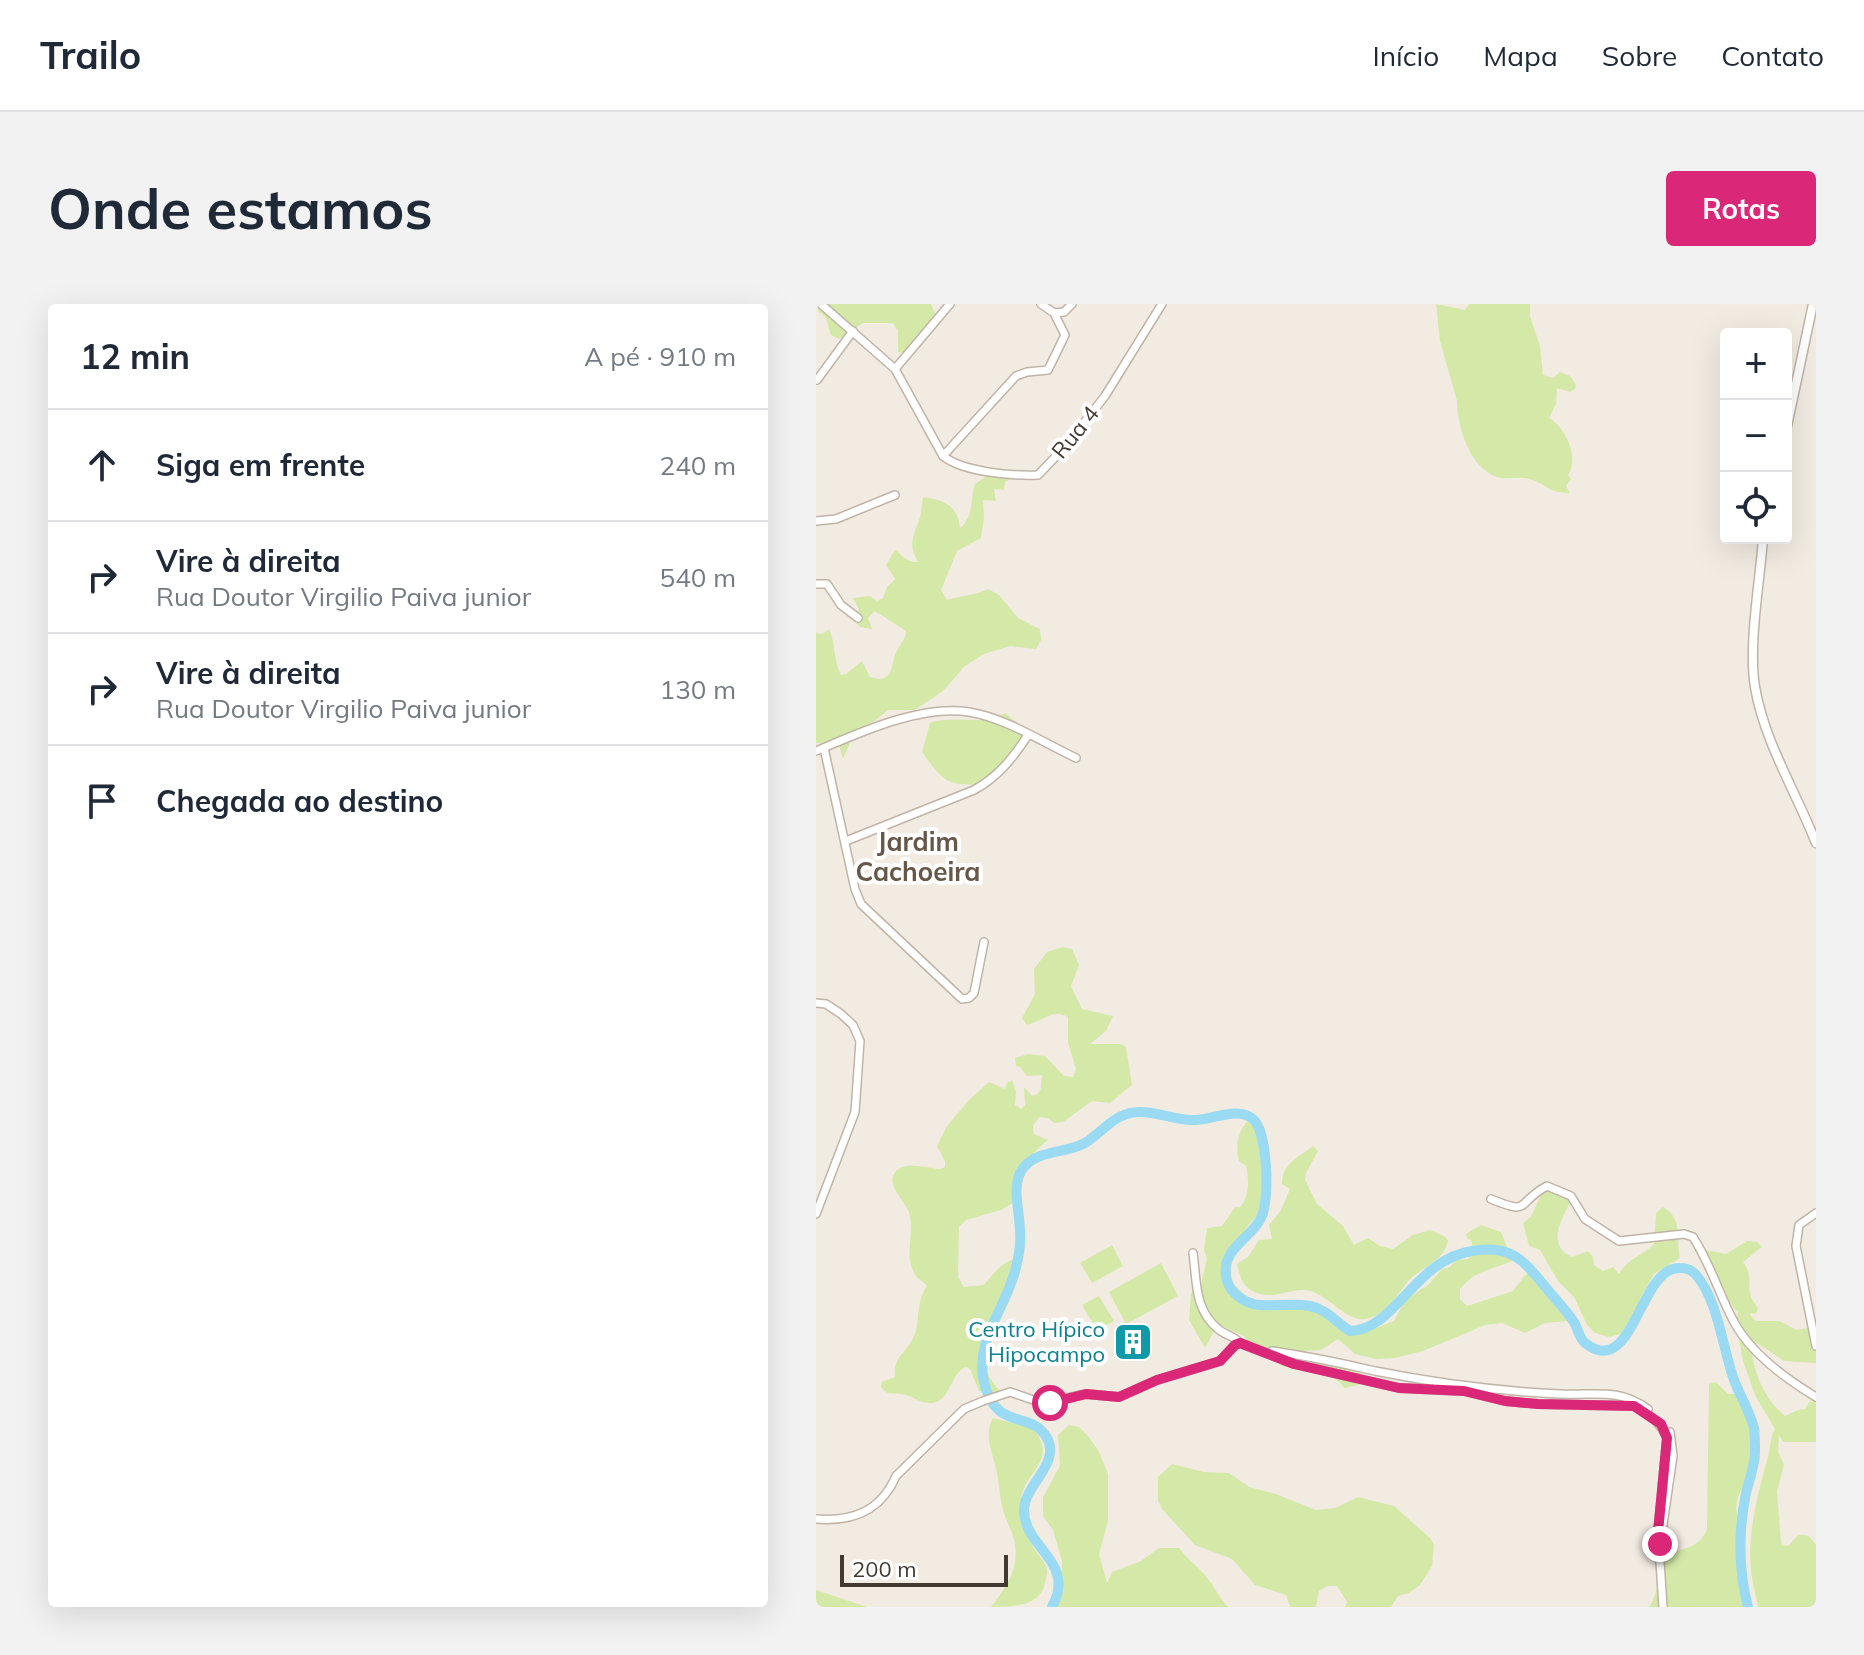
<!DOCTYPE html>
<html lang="pt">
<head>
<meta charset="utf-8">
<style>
  :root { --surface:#fff; --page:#f2f2f3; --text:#1f2937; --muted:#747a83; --line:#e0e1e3; --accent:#db2777 }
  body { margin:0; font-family:Mulish,sans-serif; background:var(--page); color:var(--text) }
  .controls { position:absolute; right:24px; top:24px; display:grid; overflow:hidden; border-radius:8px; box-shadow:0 8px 32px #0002 }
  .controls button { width:72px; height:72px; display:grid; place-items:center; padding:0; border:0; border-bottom:2px solid var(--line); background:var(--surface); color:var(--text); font:40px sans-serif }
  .scale { position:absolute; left:24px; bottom:20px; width:168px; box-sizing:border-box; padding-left:8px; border:4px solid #433a32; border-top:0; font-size:22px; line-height:28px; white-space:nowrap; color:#433a32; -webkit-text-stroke:6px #fff; paint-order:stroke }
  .stop { position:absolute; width:24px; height:24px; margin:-18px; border:6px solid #db2777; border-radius:50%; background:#fff }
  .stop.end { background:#db2777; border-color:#fff; box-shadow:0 2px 8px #0008 }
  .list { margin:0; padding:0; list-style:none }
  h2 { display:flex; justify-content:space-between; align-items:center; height:104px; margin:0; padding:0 32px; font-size:34px }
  h2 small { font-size:26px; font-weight:400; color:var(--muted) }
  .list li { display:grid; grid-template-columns:52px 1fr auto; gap:24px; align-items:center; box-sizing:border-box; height:112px; padding:0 32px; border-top:2px solid var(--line) }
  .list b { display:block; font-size:30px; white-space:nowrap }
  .list p { margin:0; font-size:26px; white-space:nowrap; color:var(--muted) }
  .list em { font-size:26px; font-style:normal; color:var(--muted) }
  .icon { flex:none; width:44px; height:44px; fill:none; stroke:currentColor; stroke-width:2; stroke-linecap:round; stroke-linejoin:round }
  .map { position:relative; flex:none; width:1000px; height:1303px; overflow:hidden; border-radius:8px }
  header { display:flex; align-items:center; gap:48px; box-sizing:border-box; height:112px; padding:0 40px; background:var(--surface); border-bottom:2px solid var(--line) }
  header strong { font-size:38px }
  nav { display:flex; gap:44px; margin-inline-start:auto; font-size:28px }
  .intro { display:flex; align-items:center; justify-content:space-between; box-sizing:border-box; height:192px; padding:0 48px }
  h1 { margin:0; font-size:56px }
  .button { padding:20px 36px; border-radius:8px; background:var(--accent); color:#fff; font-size:28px; font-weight:700 }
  main { display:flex; gap:48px; padding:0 48px }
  aside { flex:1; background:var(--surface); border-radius:8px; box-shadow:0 8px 32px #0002 }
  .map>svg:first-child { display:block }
  .green { fill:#d4e9a8 }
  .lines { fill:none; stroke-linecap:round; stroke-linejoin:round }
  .river { stroke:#9adaf3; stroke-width:10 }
  .minor-casing { stroke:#c0b4a7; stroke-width:10 }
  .tertiary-casing { stroke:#c0b4a7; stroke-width:11 }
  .minor { stroke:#fff; stroke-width:7 }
  .tertiary { stroke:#fff; stroke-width:8 }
  .route { stroke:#db2777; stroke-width:10 }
  .labels { text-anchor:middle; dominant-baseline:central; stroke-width:8; stroke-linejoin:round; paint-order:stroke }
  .street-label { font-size:22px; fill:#433a32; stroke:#fff }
  .culture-label { font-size:22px; fill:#0d838f; stroke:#fff; text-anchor:end }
  .quarter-label { font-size:26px; font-weight:bold; fill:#665749; stroke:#fff }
</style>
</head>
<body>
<header>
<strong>Trailo</strong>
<nav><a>Início</a><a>Mapa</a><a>Sobre</a><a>Contato</a></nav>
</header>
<div class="intro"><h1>Onde estamos</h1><a class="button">Rotas</a></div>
<main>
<aside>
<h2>12 min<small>A pé · 910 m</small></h2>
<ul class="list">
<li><svg class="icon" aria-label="ahead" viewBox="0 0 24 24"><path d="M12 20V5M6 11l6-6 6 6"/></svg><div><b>Siga em frente</b></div><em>240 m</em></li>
<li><svg class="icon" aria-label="right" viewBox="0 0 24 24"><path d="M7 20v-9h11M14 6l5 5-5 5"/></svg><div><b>Vire à direita</b><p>Rua Doutor Virgilio Paiva junior</p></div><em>540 m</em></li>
<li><svg class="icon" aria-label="right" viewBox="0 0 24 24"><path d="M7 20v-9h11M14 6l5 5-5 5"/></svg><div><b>Vire à direita</b><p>Rua Doutor Virgilio Paiva junior</p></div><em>130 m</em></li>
<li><svg class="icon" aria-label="arrive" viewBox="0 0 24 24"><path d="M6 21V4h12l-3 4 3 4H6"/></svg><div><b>Chegada ao destino</b></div></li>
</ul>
</aside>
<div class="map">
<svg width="1000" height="1303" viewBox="0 0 1000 1303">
  <rect width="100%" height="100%" fill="#f2ebe2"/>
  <g class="green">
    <path d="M2,0h113l5,12 -30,37 -8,-1v-21l-5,-8h-30l-24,16 -8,-4 -5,-17 -8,-7z"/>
    <path d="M620,0l29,6 4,-6h61v12l10,30 3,29 10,3 7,-6 10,4 6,9 -1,4 -5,3 -13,-4 -1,16 -7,14c16,9 31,39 19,57l3,4 -5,7 4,7c-24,0 -24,-10 -41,-14 -11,-3 -22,1 -32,-2 -27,-9 -40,-50 -40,-76l-17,-60z"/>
    <path d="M186,171l7,2v3l-4,2 -1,8 -10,-1 2,12 -13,-1 1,18 -3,20 -24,13 -16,39 6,10c14,-5 28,-4 41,-11l11,6 19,23 22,11 1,11 -5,9 -26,-3 -26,8 -19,12 -22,25 -28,19h-27l-37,30 -8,19 -5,-17 -22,1v-110l6,1 7,-5c7,15 4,31 12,46l5,-1 16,-13 8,16c26,8 19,-13 28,-28 4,-8 7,-9 8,-18l-31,-20 -7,7 4,11 -12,-2 -6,-7 5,-11 -6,-11 17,-2 7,5 6,-3 4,-11 8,-8 -9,-14 9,-15c8,5 11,13 23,12 -11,-19 -4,-26 2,-45 2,-7 2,-14 3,-20 22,3 35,9 37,31 14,-11 10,-29 15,-44l12,-8z"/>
    <path d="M189,409l23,19 2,9 -41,44c-42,0 -43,0 -67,-33l8,-29c24,-9 52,4 75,-10z"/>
    <path d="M247,643l9,2 7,16 -8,21 11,23 31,7 -7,15 -16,13h31l5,3 6,38 -22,18 -18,-2 -29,21 -9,1 -6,-5 -9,-1 -6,9 1,8 14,6c-21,16 -29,35 -30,60l-17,10 -35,10 -7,7 -1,50 6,10 20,-2c9,-11 20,-26 36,-27 -6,46 -65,87 -19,134l-9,2 -13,-3 -9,-22 -4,-2c-16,6 -15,34 -34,36 -12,1 -18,-7 -30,-9 -10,-1 -16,2 -21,-8l1,-4 13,-5c-2,-21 11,-23 19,-41 7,-16 1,-33 13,-50 -4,-5 -10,-7 -13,-13 -10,-19 1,-41 -5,-61 -4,-11 -22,-26 -15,-38 7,-14 33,-6 46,-5l5,-2v-6l-8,-15 10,-20 22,-26 20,-18 16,7 2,-6 5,-3 4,11 -1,14 6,4 4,-4 -1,-18 8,9c12,-3 8,-11 10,-21l-15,1 -7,-9 -4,-1 -1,-8 13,-4 17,2 19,20 9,1 3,-8 -8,-26v-26c-15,-9 -25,4 -41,8l-5,-7 13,-24 -1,-25 13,-17z"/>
    <path d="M432,816l10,10 5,16 2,42 -4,23 -15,17 -15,26 -4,19 3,8 17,16 19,9h26l35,5 29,19 13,1 25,-10 12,-22 22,-14 14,-16 8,-2 6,-7 12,-1 4,-7v-11l-5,-3 -1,-4 15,-9 20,7 7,17 12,8c-23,13 -42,10 -60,32v10l7,7 46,-15 12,-16 9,-6 34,45v7l-23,2 -20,10 -23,-10 -17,2 -62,26 -28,7 -19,1 -21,-5 -17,-15 -17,11 -15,1v6c22,12 48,9 69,24l-31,7c-9,-17 -45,-19 -63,-22l-7,-12 -29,-9 1,-8 -26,-12 -4,2 -11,21 -16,-28 2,-27 4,-4 7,6v-15l5,-21 -3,-9 3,-22 15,-2 13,-19h5c10,-11 9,-28 6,-41l-7,-5c-4,-16 -1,-29 9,-41z"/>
    <path d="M497,842l5,5 -12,22 -1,7 12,24 26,22 11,19 14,-7 12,8 13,3 20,-14 17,-5 14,6 4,4c-2,19 -25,27 -38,39 -9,10 -17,25 -28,33 -5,4 -12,6 -17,7 -20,3 -38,-27 -60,-29 -19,-1 -35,12 -54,0 -10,-5 -11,-16 -14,-26l11,-7 11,-17 13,-1 -3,-14 12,-15 9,-21 -8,-5c0,-21 17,-27 31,-38z"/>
    <path d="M740,883l13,4 3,9c-11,18 -26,46 0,57l16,-6 5,6 1,8 9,6 10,-4 6,7c8,-15 24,-19 35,-30l2,-31 7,-6c20,11 13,31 17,51l-26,16 -14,25 -5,26 -7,7 -19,5 -14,-4 -8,-8 -13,-28 -16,-16 -18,-31 -11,-4 -6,-23 8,-6 12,-27z"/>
    <path d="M931,937l10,1 5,5 -19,15c13,16 -1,27 15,46l-2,6 -6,-1 1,3 5,5h23l18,9 10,-2 9,3v32l-32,-2 -27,-18 -5,6c1,24 14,52 33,67l13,-6 7,-1 4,-7 7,-2v42h-33l-4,-7 -1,16 6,14 -7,26 4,52 4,3 4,-1 9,-10c11,-1 12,2 18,10v62h-58c-2,-12 -6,-25 -7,-37 -4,-39 8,-80 18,-117 2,-9 1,-16 6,-24l-20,-34 -12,-34 -7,-42 2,-6 -14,-18 -24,-46 26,5z"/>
    <path d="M296,941l11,21 -31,17 -12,-20z"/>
    <path d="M345,959l17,33 -52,28 -17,-32z"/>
    <path d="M283,992l15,25 -17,9 -15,-25z"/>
    <path d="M900,1078l12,12h17c13,22 11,35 7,60l5,4c1,19 -18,27 -20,44 -2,11 2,20 3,31 3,25 1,49 6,74h-97c11,-14 9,-42 17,-49 15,-14 29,-4 41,-28l2,-146z"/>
    <path d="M177,1114l40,10c27,34 -10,43 -12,72 -1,14 6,36 13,48 4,7 11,13 13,21 1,6 -2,13 -3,18 -7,20 -34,20 -53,20 14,-18 28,-37 24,-62 -1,-12 -9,-23 -12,-35 -4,-16 -4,-34 -9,-49 -4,-14 -9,-29 -1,-43z"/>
    <path d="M253,1121l10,2 10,10 9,13 10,24v47l-9,33 8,29 5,-11 29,-11 18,-13h20c7,10 16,16 24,25 9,9 15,23 25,34h-176l10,-21v-25l-9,-31 -10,-14v-19l17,-31 -2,-31z"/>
    <path d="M356,1160l32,8 25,1 20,14 27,7 40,16 19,-2 23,-11 36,9 36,32 4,7 -2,21 -12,19 -11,8 -11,3 -7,11h-46l2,-5 -10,-16h-10l-8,5 -3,16h-26l-4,-12 -31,-10 -23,-26 -37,-14 -33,-36 -4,-8v-24z"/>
    <path d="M0,1286l51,17h-51z"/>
  </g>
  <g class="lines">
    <path class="river" d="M236,1303c25,-46 -29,-59 -28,-98 1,-24 37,-46 23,-71 -16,-29 -51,-5 -63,-56 -10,-43 24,-76 32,-115 3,-11 5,-24 4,-36 0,-19 -10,-48 4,-64 16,-18 41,-13 61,-24 19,-12 31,-32 56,-31 18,0 35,9 54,8 17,0 43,-14 58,-1 15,13 17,83 8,99 -9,18 -32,28 -35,48 -1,8 1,17 5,23 20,27 51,11 79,17 17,3 25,16 40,25 46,-1 64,-71 122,-80 40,-7 52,10 75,38 9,11 19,21 27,33 4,7 5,16 11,21 49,38 54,-77 95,-75 6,0 12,2 16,7 21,23 27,73 37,102 6,18 16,32 21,51 1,7 1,16 1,24 0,14 -6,28 -9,41 -8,39 -8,75 2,114"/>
    <g class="minor-casing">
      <g id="minor">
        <path d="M5,0l74,65 48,87c20,16 68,20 95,19l27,-28 40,-51 57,-92"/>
        <path d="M238,9l10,-1 8,-8"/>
        <path d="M79,65l55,-65"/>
        <path d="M1,76l36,-49"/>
        <path d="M127,152l73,-80 11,-4 21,-2 17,-35 -11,-22 -13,-9"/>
        <path d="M0,217l20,-2 59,-24"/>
        <path d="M0,280h11l14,21 17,13"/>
        <path d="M8,444l31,141 6,15 101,95 7,-1 5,-5 10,-51"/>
        <path d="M0,447c43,-18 105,-47 153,-39 37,6 73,30 107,46"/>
        <path d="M30,537l128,-51c24,-13 39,-32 54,-55"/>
        <path d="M0,699l10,1 15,10 12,11 7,16 -5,71 -39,102"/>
        <path d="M675,895c41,17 24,4 56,-13l24,10 14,23 34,22 65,-7 9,3c17,26 26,57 41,85 17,31 52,57 82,75"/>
        <path d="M1000,909l-17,12 -3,21 20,100"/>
        <path d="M377,949c4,29 1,56 25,76 7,6 16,7 22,14"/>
        <path d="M456,1047c35,5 69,12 103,20 60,12 123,20 184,23 35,2 58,-7 89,15"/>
        <path d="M0,1215c37,3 65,-8 80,-43l68,-67 19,-8 27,-9 32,11 44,-9 33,3 38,-17 63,-19 15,-16 5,-2 54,21 105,24 65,3 41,10 33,3 96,2c16,8 26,16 33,32l-9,94 5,75"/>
        <path d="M845,1234l12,-82 -3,-24"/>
      </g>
    </g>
    <g class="tertiary-casing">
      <g id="tertiary">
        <path d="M970,127l27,-127"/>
        <path d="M947,234c-3,44 -15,107 -8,149 9,54 41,105 61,156"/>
      </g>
    </g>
    <use href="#minor" class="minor"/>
    <use href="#tertiary" class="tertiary"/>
  </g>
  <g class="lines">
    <path class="route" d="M234,1099l36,-9 33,3 38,-17 63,-19 15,-16 5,-2 54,21 105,24 65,3 41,10 33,3 96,2 27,18 6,14 -9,94 2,12"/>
  </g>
  <defs>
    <g id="building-square" transform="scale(2)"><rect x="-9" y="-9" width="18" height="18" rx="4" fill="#0f9aa8" stroke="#fff"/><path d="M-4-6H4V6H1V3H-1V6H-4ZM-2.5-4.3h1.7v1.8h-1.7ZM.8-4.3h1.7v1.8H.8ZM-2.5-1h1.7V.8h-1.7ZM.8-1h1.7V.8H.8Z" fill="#fff"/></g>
  </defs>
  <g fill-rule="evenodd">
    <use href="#building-square" x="317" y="1038"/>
  </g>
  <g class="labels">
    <g class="street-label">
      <text transform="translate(259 128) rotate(-51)">Rua 4</text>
    </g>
    <g class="culture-label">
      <text x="289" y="1025">Centro Hípico<tspan x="289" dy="25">Hipocampo</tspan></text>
    </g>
    <g class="quarter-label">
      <text x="102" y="537">Jardim<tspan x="102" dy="30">Cachoeira</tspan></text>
    </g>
  </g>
</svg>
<div class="controls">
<button>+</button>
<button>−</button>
<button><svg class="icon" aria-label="locate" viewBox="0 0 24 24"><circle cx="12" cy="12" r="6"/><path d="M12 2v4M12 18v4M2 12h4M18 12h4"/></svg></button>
</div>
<div class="scale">200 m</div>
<div class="stop" style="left:234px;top:1099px"></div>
<div class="stop end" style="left:844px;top:1240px"></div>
</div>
</main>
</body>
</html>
